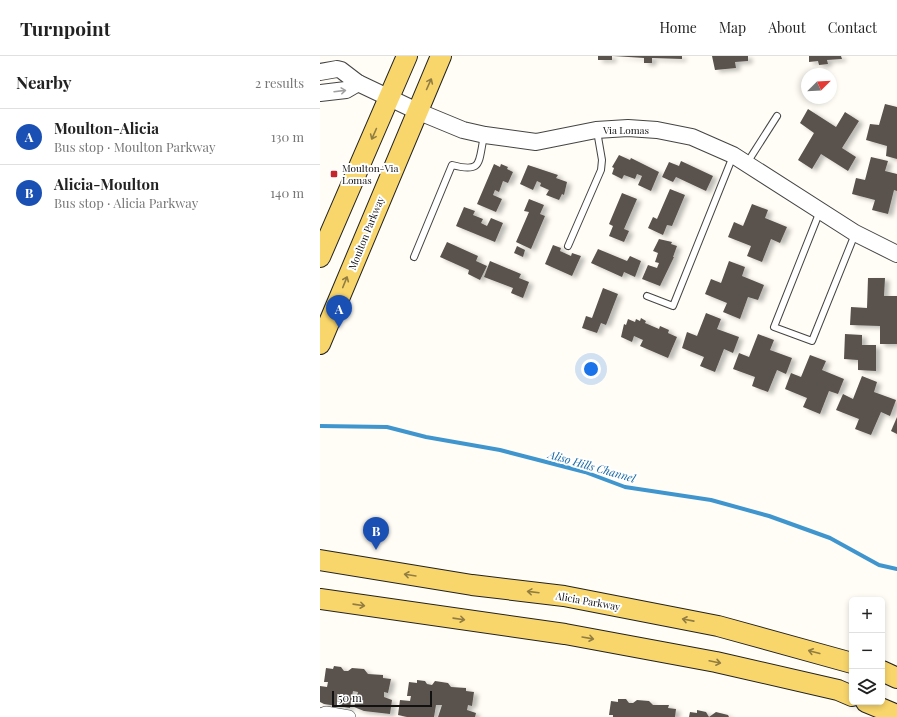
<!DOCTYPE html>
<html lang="en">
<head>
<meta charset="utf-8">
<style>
  :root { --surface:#fff; --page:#f2f2f2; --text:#222; --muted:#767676; --line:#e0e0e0; --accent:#c4262e }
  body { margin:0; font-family:"Playfair Display",serif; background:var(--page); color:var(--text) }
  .controls { position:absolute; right:12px; bottom:12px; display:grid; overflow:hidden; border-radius:6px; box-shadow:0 2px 6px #0003 }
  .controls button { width:36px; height:36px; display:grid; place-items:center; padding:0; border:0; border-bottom:1px solid var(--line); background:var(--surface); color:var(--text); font:20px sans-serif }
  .compass { position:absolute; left:481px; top:12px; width:36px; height:36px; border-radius:50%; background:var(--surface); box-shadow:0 2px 6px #0003; rotate:66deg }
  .scale { position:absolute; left:12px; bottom:10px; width:100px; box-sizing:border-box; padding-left:4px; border:2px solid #111; border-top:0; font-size:11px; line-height:14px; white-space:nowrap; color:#111; -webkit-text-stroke:3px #fff; paint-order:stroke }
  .you { position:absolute; left:271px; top:313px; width:14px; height:14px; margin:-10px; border:3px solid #fff; border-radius:50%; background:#1a73e8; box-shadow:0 0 0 6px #1a73e833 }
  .badge { display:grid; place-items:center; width:26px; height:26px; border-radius:50%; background:var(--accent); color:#fff; font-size:13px; font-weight:700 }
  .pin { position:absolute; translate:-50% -33px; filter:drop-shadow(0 1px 2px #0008) }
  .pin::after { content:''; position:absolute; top:21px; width:14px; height:12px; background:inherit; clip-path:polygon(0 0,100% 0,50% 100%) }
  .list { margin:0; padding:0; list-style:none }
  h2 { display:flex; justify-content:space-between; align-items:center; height:52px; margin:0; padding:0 16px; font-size:17px }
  h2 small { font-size:13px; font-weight:400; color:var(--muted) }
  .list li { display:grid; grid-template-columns:26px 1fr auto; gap:12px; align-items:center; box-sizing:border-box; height:56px; padding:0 16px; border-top:1px solid var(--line) }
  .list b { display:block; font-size:15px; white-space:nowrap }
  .list p { margin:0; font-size:13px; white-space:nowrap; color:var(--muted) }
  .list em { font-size:13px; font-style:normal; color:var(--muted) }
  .icon { flex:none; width:22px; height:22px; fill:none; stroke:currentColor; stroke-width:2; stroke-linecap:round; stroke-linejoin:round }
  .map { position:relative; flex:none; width:577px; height:661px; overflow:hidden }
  header { display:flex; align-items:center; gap:24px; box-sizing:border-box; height:56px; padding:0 20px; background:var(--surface); border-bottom:1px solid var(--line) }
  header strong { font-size:19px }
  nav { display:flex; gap:22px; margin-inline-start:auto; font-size:14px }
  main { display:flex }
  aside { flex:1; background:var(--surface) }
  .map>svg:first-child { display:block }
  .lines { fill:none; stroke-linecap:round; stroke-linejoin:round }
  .stream { stroke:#3f96cf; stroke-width:4 }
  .building { fill:#5a524d; filter:url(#shadow) }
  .service-casing { stroke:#444; stroke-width:8 }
  .minor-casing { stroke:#444; stroke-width:14 }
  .tertiary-casing { stroke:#444; stroke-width:18 }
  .primary-casing { stroke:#222; stroke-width:22 }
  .service { stroke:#fff; stroke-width:6 }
  .minor { stroke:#fff; stroke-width:13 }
  .tertiary { stroke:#fff; stroke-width:16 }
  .primary { stroke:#f9d66b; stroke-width:20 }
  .oneway { stroke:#917d42 }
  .oneway2 { stroke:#a0a0a0 }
  .poi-dot { fill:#c4262e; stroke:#fff; stroke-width:1.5 }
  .labels { text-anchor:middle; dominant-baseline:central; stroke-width:4; stroke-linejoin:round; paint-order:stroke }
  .street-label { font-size:10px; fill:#111; stroke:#fff }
  .poi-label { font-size:10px; fill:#111; stroke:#fff; text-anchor:start }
  .water-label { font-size:11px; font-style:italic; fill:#1768a6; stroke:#fff }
</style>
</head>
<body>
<header>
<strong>Turnpoint</strong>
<nav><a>Home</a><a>Map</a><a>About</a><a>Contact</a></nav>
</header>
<main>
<aside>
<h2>Nearby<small>2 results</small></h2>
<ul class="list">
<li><span class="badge" style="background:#1a4fb4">A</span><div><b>Moulton-Alicia</b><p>Bus stop · Moulton Parkway</p></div><em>130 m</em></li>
<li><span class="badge" style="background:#1a4fb4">B</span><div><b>Alicia-Moulton</b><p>Bus stop · Alicia Parkway</p></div><em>140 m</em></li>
</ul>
</aside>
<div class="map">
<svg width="577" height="661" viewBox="0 0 577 661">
  <defs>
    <filter id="shadow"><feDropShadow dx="4.5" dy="2.5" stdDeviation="2" flood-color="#0004"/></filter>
  </defs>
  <rect width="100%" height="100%" fill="#fffdf5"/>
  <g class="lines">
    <path class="stream" d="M0,370l67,1 39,10 74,13 85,22 40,15 86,13 58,16 61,22 49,27 18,4"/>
  </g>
  <g class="building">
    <rect x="278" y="0" width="14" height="4"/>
    <path d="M293,0h69v3l-30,-1v5h-8v-5z"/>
    <path d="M392,0h36v5l-13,1 1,6 -21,2z"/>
    <path d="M489,0h32l1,3 -15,1 1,4 -9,1 -1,-4 -9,1z"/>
    <path d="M565,48l12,3v52l-11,-3 1,-10 -21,-6 4,-16 9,1z"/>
    <path d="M488,53l28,18 9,-15 14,9 -17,27 14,9 -8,14 -27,-17 -9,15 -14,-9 16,-27 -14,-10z"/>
    <path d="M299,99l11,5 1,-2 28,14 -8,19 -13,-6 4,-9 -5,-2 -2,5 -11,-4 -2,4 -10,-5 2,-6 -2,-1z"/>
    <path d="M551,101l17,4 -3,10 12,3v17l-3,-1 -6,24 -16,-4 3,-10 -23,-6 4,-16 9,2z"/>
    <path d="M361,105l32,15 -7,15 -30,-14 -3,5 -11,-5 7,-15 10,4z"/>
    <path d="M174,108l6,3 1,-3 7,3 -1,2 6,3 -5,11 -5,-2 -4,11 -4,-2 -2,5 9,4 -6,13 -19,-8z"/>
    <path d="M208,109l30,10 -2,3 11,4 -3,13 -2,-1 -3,6 -13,-5 3,-5 -9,-4 1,-3 -4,-2 -4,9 -13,-6z"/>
    <path d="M350,133l15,6 -13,31 -5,-1 -4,10 -15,-7 5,-11 4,2z"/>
    <path d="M302,137l15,6 -13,30 5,2 -5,11 -15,-6 4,-10 -4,-2z"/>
    <path d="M209,143l15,6 -4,9 5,2 -14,33 -15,-7 13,-30 -5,-1z"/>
    <path d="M432,148l16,6 -3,8 22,9 -7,16 -9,-4 -9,23 -15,-6 4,-10 -23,-9 6,-15 9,4z"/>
    <path d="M144,151l11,4 -2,4 10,4 -2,4 6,3 4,-8 12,5 -8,19 -39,-16z"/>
    <path d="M339,183l13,3 -1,2 6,2 -4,11h1l-14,29 -18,-7 6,-14 9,3 2,-5 -4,-1 3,-9 -5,-2z"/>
    <path d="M127,186l31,14 -2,5 11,5 -7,14 -12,-6 1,-4 -29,-13z"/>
    <path d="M233,189l8,3 -1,3 11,5 1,-3 9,3 -9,20 -27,-12z"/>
    <path d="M197,190l8,4 -2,7 -9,-4z"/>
    <path d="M278,193l29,12 3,-5 11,5 -6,16 -11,-5 -2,5 -31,-14z"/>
    <path d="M170,205l31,13 -2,4 10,4 -6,16 -12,-5 2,-5 -29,-11z"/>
    <path d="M409,205l16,6 -3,9 22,9 -6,15 -10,-3 -8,22 -17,-7 4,-9 -22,-9 6,-15 10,4z"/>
    <path d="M548,222h17l-1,18h13v48h-17v-18l-30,-1 1,-18 16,1z"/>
    <path d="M283,232l15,6 -12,31 -5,-2 -4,10 -15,-5 4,-12 6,2z"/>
    <path d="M386,257l15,6 -4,10 22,8 -6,16 -9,-4 -9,23 -15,-6 4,-9 -22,-9 5,-16 10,4z"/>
    <path d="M321,262l5,3 -1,2 14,6 1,-3 9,4 -1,3 9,4 -9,21 -28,-12 3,-6 -9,-4 -2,6 -11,-5 3,-13 2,1 2,-6 7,3 1,-3 4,2z"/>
    <path d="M438,278l16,6 -4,10 22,8 -6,16 -9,-4 -9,22 -16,-6 3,-9 -22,-8 6,-16 10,4z"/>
    <path d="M525,278l17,1v10h14v26l-18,-1v-10l-14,-1z"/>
    <path d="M490,299l16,6 -4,9 22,9 -6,15 -9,-3 -9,23 -17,-7 4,-9 -22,-9 6,-16 10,4z"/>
    <path d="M542,320l15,6 -3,10 22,8 -6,16 -9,-4 -10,23 -16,-6 4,-10 -23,-9 7,-16 10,5z"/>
    <path d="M577,361v17l-6,-3z"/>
    <path d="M14,610l7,1 3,4h4l4,-3 12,1 4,5 15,1v3l8,1 -3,14 -4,-1v5l8,3 -2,14 -26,-3 -10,-4 4,-15 -5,-1 -3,17 -26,-4 -4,-2v-16l7,1 1,-5h-4l2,-14 7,1z"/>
    <path d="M97,624l8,1 2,3 5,1 3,-4 13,2 3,4 15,1v3l8,1 -2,14 -4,-1 -1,5 9,3 -1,4h-37l4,-12h-6l-2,12h-27l-9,-2 2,-15 10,1 1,-5h-4l2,-14 8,1z"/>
    <path d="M298,643h8l3,4h4l4,-3 12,1 4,4h16l-1,3 8,1 -1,8h-62v-2h-4l2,-14 7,1z"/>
    <path d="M377,654l9,2 3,5h-20l1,-5 7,1z"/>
    <path d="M396,656l12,3 1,2h-20z"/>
  </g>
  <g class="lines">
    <g class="service-casing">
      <g id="service">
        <path d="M427,107l30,-47"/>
        <path d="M500,155l-46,116 38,14 43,-107"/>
        <path d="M248,190l33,-76 1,-10 -5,-29"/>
        <path d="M94,201l38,-92c31,8 26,-2 32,-29"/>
        <path d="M327,240l26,10 60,-150"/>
      </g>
    </g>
    <g class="minor-casing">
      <path id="minor" d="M0,659l6,-2 23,4"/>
    </g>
    <g class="tertiary-casing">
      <g id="tertiary">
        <path d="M0,16l17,-3 4,1 17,13 59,28 46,19 22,5 51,7 60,-12 32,-2 29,2 35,7 41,18 122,78 42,21"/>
        <path d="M0,37l26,-3 12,-7"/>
      </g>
    </g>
    <g class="primary-casing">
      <g id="primary">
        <path d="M0,201l87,-201"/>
        <path d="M0,288l121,-288"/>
        <path d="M0,504l152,25 92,11 154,30 134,37"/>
        <path d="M0,543l245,35 151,28 122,28 14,6"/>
        <path d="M562,615l15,7"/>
        <path d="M546,646l31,13"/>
      </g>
    </g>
    <use href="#service" class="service"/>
    <use href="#minor" class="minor"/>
    <use href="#tertiary" class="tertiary"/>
    <use href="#primary" class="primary"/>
  </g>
  <defs><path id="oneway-shaft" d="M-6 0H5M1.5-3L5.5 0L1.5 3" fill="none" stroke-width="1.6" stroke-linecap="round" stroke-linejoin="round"/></defs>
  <g class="oneway">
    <use href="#oneway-shaft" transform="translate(109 28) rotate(-66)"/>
    <use href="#oneway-shaft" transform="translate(54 78) rotate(114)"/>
    <use href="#oneway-shaft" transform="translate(25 226) rotate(-68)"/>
    <use href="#oneway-shaft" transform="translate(90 519) rotate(-171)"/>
    <use href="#oneway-shaft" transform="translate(213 536) rotate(-173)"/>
    <use href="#oneway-shaft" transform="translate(39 549) rotate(8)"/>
    <use href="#oneway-shaft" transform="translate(139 563) rotate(8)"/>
    <use href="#oneway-shaft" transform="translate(368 564) rotate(-169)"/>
    <use href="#oneway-shaft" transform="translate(268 582) rotate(10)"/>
    <use href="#oneway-shaft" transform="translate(494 596) rotate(-165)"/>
    <use href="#oneway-shaft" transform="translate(395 606) rotate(12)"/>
  </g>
  <use class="oneway2" href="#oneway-shaft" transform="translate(20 35) rotate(-7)"/>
  <rect class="poi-dot" x="10" y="114" width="8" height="8" rx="2"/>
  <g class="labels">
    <g class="street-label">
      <text x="306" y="74">Via Lomas</text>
      <text transform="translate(46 177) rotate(-68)">Moulton Parkway</text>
      <text transform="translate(268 545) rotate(10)">Alicia Parkway</text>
    </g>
    <g class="poi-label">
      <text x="22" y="112">Moulton-Via<tspan x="22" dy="12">Lomas</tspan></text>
    </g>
    <g class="water-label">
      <text transform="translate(272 410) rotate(16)">Aliso Hills Channel</text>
    </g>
  </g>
</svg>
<div class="controls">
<button>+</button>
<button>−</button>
<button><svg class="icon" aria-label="layers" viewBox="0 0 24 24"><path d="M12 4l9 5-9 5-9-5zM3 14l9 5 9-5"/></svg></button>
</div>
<svg class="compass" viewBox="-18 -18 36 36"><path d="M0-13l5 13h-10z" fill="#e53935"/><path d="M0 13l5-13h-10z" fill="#767676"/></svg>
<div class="scale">50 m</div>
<div class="you"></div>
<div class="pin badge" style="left:19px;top:272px;background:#1a4fb4">A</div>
<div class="pin badge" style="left:56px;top:494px;background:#1a4fb4">B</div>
</div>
</main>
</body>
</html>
